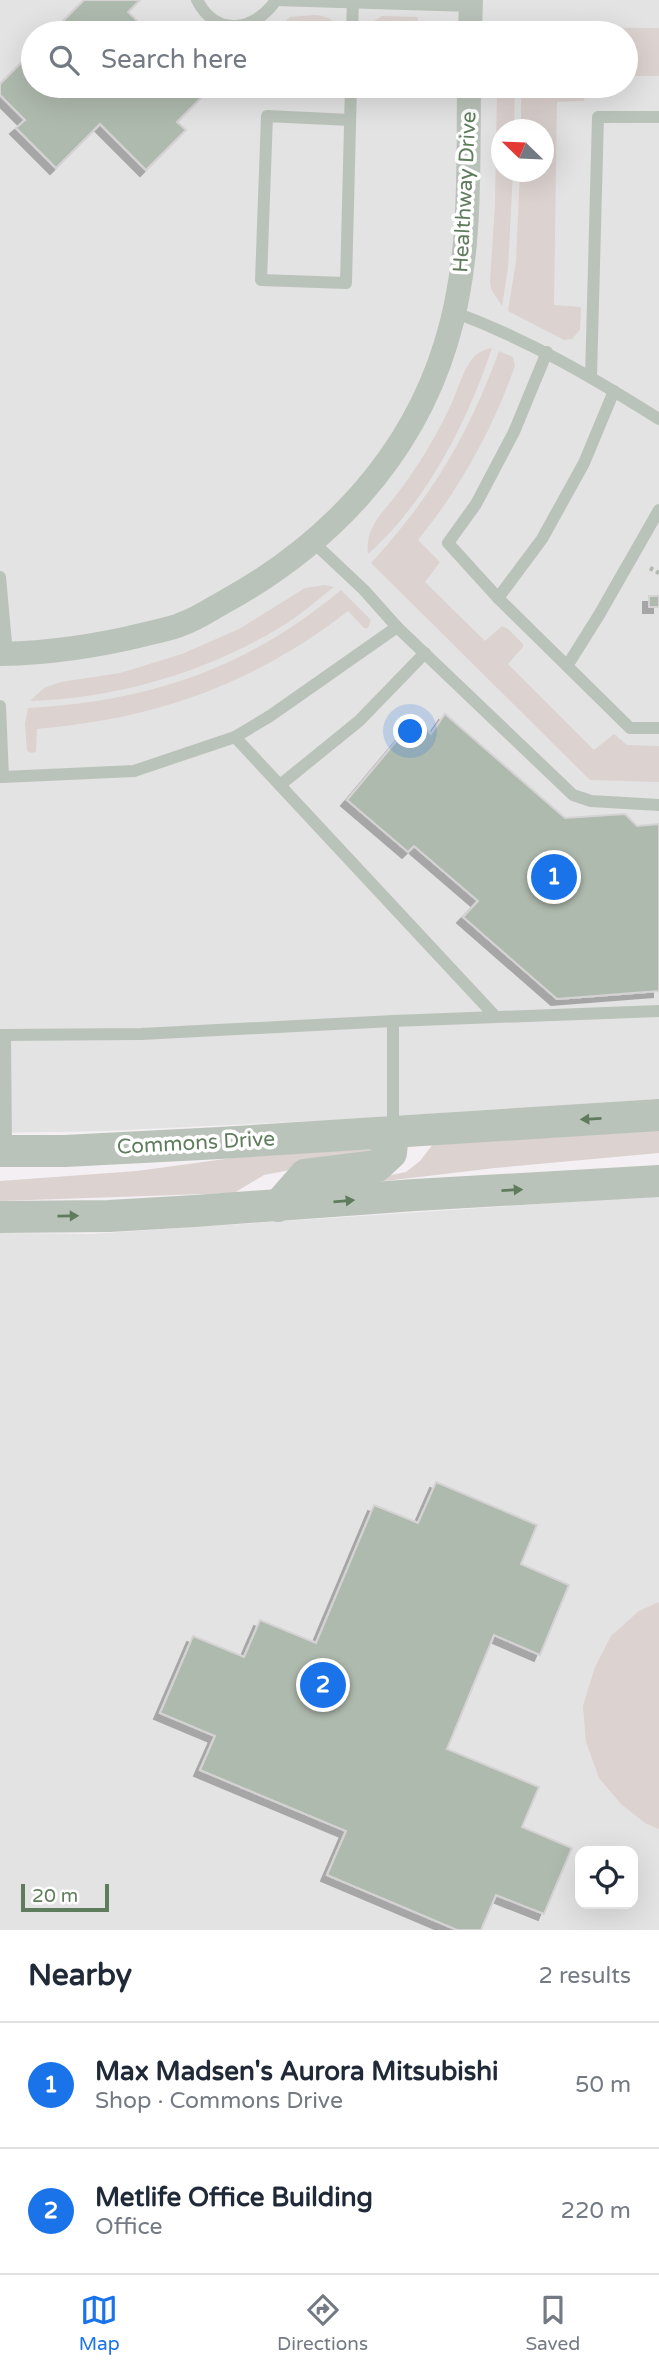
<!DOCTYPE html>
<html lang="en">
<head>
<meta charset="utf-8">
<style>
  :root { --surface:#fff; --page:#f2f2f3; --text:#1f2937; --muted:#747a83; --line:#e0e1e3; --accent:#1a73e8 }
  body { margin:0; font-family:"Varela Round",sans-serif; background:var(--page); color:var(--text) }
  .controls { position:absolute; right:21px; bottom:21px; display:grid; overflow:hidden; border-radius:14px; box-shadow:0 7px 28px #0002 }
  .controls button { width:63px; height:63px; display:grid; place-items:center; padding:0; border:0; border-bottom:2px solid var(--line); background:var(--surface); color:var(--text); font:35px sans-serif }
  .compass { position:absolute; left:491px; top:119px; width:63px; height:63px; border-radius:50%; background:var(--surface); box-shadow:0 7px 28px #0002; rotate:293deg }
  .scale { position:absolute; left:21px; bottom:18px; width:88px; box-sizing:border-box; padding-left:7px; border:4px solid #5f7d5d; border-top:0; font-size:19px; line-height:24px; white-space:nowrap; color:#5f7d5d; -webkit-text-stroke:5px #fff; paint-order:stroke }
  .you { position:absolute; left:411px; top:732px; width:24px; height:24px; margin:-18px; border:5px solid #fff; border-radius:50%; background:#1a73e8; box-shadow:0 0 0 10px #1a73e833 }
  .badge { display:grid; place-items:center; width:46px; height:46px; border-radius:50%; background:var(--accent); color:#fff; font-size:23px; font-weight:700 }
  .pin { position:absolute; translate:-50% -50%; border:4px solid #fff; box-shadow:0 2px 7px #0006 }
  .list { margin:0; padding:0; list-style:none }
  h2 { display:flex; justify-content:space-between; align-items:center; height:91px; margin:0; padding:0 28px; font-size:30px }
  h2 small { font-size:23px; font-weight:400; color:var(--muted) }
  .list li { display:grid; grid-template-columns:46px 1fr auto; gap:21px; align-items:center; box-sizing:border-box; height:126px; padding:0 28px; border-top:2px solid var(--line) }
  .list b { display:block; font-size:26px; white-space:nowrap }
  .list p { margin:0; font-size:23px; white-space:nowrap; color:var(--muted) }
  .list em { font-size:23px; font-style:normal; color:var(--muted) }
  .icon { flex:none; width:38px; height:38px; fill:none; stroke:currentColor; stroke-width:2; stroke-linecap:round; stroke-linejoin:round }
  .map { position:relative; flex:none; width:659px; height:1930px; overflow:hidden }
  .search { position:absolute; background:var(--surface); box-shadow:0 7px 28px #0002; left:21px; right:21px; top:21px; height:77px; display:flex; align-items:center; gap:18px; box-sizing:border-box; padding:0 24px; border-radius:38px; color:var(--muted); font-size:26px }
  .sheet { height:343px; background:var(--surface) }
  nav { display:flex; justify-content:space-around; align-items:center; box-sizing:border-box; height:98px; border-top:2px solid var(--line); background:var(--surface); font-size:19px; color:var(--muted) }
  nav a { display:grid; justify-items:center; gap:4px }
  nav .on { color:var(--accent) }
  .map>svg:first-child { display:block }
  .built { fill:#e4e3e3; fill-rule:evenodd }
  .green { fill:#dcd2d0 }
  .building { fill:#afbaae; stroke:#d5d2d4; stroke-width:2; filter:url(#shadow) }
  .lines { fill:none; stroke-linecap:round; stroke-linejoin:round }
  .path { stroke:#b3bab2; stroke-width:4.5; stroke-dasharray:3.5 3.5; stroke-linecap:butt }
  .service { stroke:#bac3ba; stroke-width:12 }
  .minor { stroke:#bac3ba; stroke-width:24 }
  .tertiary { stroke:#bac3ba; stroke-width:32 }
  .oneway { fill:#5f7d5d }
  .labels { text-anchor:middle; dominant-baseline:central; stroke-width:7; stroke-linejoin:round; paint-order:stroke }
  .street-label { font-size:21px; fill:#5f7d5d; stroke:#fff }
</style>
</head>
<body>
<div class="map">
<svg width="659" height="1930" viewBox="0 0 659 1930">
  <defs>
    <filter id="shadow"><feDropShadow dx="-6" dy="6" stdDeviation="0" flood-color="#0004"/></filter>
  </defs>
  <rect width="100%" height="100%" fill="#f4eff2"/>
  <g class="built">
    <path d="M0,0h659v1099l-327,21 -228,11 -104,2zM33,33h593v53h-593zM502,130h42v42h-42z"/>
    <path d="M659,1196v734h-659v-697l90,1zM580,1851h53v53h-53z"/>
  </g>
  <g class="green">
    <path d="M315,15c12,1 22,5 23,18h-64l16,-16z"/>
    <path d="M382,16l36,1v16h-52l5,-10z"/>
    <path d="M522,27l137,1v48h-33v-43h-104z"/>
    <path d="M497,86h18l-1,43 -12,1v42h11l-5,96 -6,38 -11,-17 -1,-8 5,-76z"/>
    <path d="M521,86h65l-2,15 -27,1 -3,203 27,2 -1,23 -8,9 -8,1 -56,-29 8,-50 4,-89h24v-42l-23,-1z"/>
    <path d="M492,348c-25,74 -65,154 -124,206 -3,-24 11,-38 26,-56 21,-27 39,-56 54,-87 8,-15 12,-34 22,-49 5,-8 12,-12 22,-14z"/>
    <path d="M499,351l14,6 2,9c-23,64 -54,121 -97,174l22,22 -15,20 60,59 17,-15 6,3 15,15v3l-15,17 86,86 20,-16 13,11 32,1v36l-69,-2 -219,-217c60,-65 98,-129 128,-212z"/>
    <path d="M325,585l9,2c-18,14 -36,30 -55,41 -75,45 -162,70 -249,73l14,-13 17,-6 59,-9 62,-19 57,-25 66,-41z"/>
    <path d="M341,590l30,30 -3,8h-4l-16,-17c-94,73 -192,108 -311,118l-1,23 -5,1 -4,-2 -2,-27 3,-16c122,-7 218,-39 313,-118z"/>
    <path d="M659,1129v24l-164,15 -152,18 3,-2 60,-12 14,-11 13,-17z"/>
    <path d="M376,1149l2,4 -114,22 -30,18 -234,8v-20l137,-10 125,-17z"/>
    <path d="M659,1602v227l-14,-6 -24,-19 -22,-26 -13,-36 -3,-36 12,-39 16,-31 28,-25z"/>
  </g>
  <g class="building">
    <path d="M84,0h56l-12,12 22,21h-99z"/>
    <path d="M33,51v35h169l6,5 -31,31 9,8 -40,40 -46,-46 -44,44 -40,-40 9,-8 -25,-25v-11z"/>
    <rect x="649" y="596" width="10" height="11"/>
    <path d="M445,714l120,104 60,-4 12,12 22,-2v167l-102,8 -94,-82 15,-16 -64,-55 -6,6 -61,-52 68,-81 16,15z"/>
    <path d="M436,1482l101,43 -16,39 48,21 -29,70 -46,-20 -47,114 92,38 -17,40 50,21 -28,66 -48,-19 -15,35h-24l-130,-55 19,-44 -146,-61 15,-34 -55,-23 33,-77 51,21 16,-37 56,23 58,-138 44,18z"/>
  </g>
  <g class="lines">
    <path class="path" d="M650,568l9,5"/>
    <g class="service">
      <path d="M197,0c19,37 57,32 79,0"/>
      <path d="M275,0l196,6"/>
      <path d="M352,33l1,-33"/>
      <path d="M350,120l-83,-4 -6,164 85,3 5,-197"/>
      <path d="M454,312c75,28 138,65 205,107"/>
      <path d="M547,352l-33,80 -38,72 -28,39 50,55 132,130h29"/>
      <path d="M591,377l7,-260h61"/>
      <path d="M313,542l51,48 33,37 176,168 18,6 68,4"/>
      <path d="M0,577l7,77"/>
      <path d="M498,598l44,-59 42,-76 30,-72"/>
      <path d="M567,666l32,-51 60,-105"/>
      <path d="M0,706l3,71h-3"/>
      <path d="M235,737l261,280"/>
      <path d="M3,777l131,-6 101,-34 35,-21 127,-89"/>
      <path d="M280,785l79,-64 66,-68"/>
      <path d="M0,1035l141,-1 252,-13 266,-10"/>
      <path d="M5,1035l1,115"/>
      <path d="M393,1132v-111"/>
    </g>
    <g class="minor">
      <path d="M470,33l1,-33"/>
      <path d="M0,654c50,-1 98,-8 146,-20 12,-3 25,-5 36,-10 15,-5 29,-15 42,-22 104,-57 187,-144 222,-259 26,-83 22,-171 23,-257"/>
    </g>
    <g class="tertiary">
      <path d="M0,1151h65l155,-8 439,-28"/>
      <path d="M278,1206l27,-31 72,-9 14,-13 2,-21"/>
      <path d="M0,1217l109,-1 86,-5 220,-16 244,-14"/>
    </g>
  </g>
  <defs><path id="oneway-solid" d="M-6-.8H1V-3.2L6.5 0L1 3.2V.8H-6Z" transform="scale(1.75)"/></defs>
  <g class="oneway">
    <use href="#oneway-solid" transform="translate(591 1119) rotate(177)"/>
    <use href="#oneway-solid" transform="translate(512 1190) rotate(-3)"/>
    <use href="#oneway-solid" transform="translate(344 1201) rotate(-5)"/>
    <use href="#oneway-solid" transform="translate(68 1216) rotate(-1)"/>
  </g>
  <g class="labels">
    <g class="street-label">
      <text transform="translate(465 192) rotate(-87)">Healthway Drive</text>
      <text transform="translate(196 1143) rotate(-3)">Commons Drive</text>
    </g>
  </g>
</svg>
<div class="controls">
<button><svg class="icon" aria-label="locate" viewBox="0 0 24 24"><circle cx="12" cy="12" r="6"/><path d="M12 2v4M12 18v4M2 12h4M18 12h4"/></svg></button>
</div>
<svg class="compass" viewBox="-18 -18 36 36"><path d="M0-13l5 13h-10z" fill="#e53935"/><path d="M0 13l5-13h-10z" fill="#747a83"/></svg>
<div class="scale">20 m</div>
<div class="you"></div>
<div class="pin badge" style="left:554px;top:877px">1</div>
<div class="pin badge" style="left:323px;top:1685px">2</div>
<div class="search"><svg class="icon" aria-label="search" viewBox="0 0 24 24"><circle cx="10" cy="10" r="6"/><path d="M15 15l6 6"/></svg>Search here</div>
</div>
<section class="sheet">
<h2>Nearby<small>2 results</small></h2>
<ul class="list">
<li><span class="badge">1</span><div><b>Max Madsen's Aurora Mitsubishi</b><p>Shop · Commons Drive</p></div><em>50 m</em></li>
<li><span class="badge">2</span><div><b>Metlife Office Building</b><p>Office</p></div><em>220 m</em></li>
</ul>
</section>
<nav>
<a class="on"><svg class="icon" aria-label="map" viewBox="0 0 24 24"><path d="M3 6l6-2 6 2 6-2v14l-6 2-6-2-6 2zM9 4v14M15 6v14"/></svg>Map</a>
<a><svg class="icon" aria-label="directions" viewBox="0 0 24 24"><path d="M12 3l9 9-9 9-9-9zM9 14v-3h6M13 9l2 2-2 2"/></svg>Directions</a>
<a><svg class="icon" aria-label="saved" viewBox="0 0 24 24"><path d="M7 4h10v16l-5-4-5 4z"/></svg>Saved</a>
</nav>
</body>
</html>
